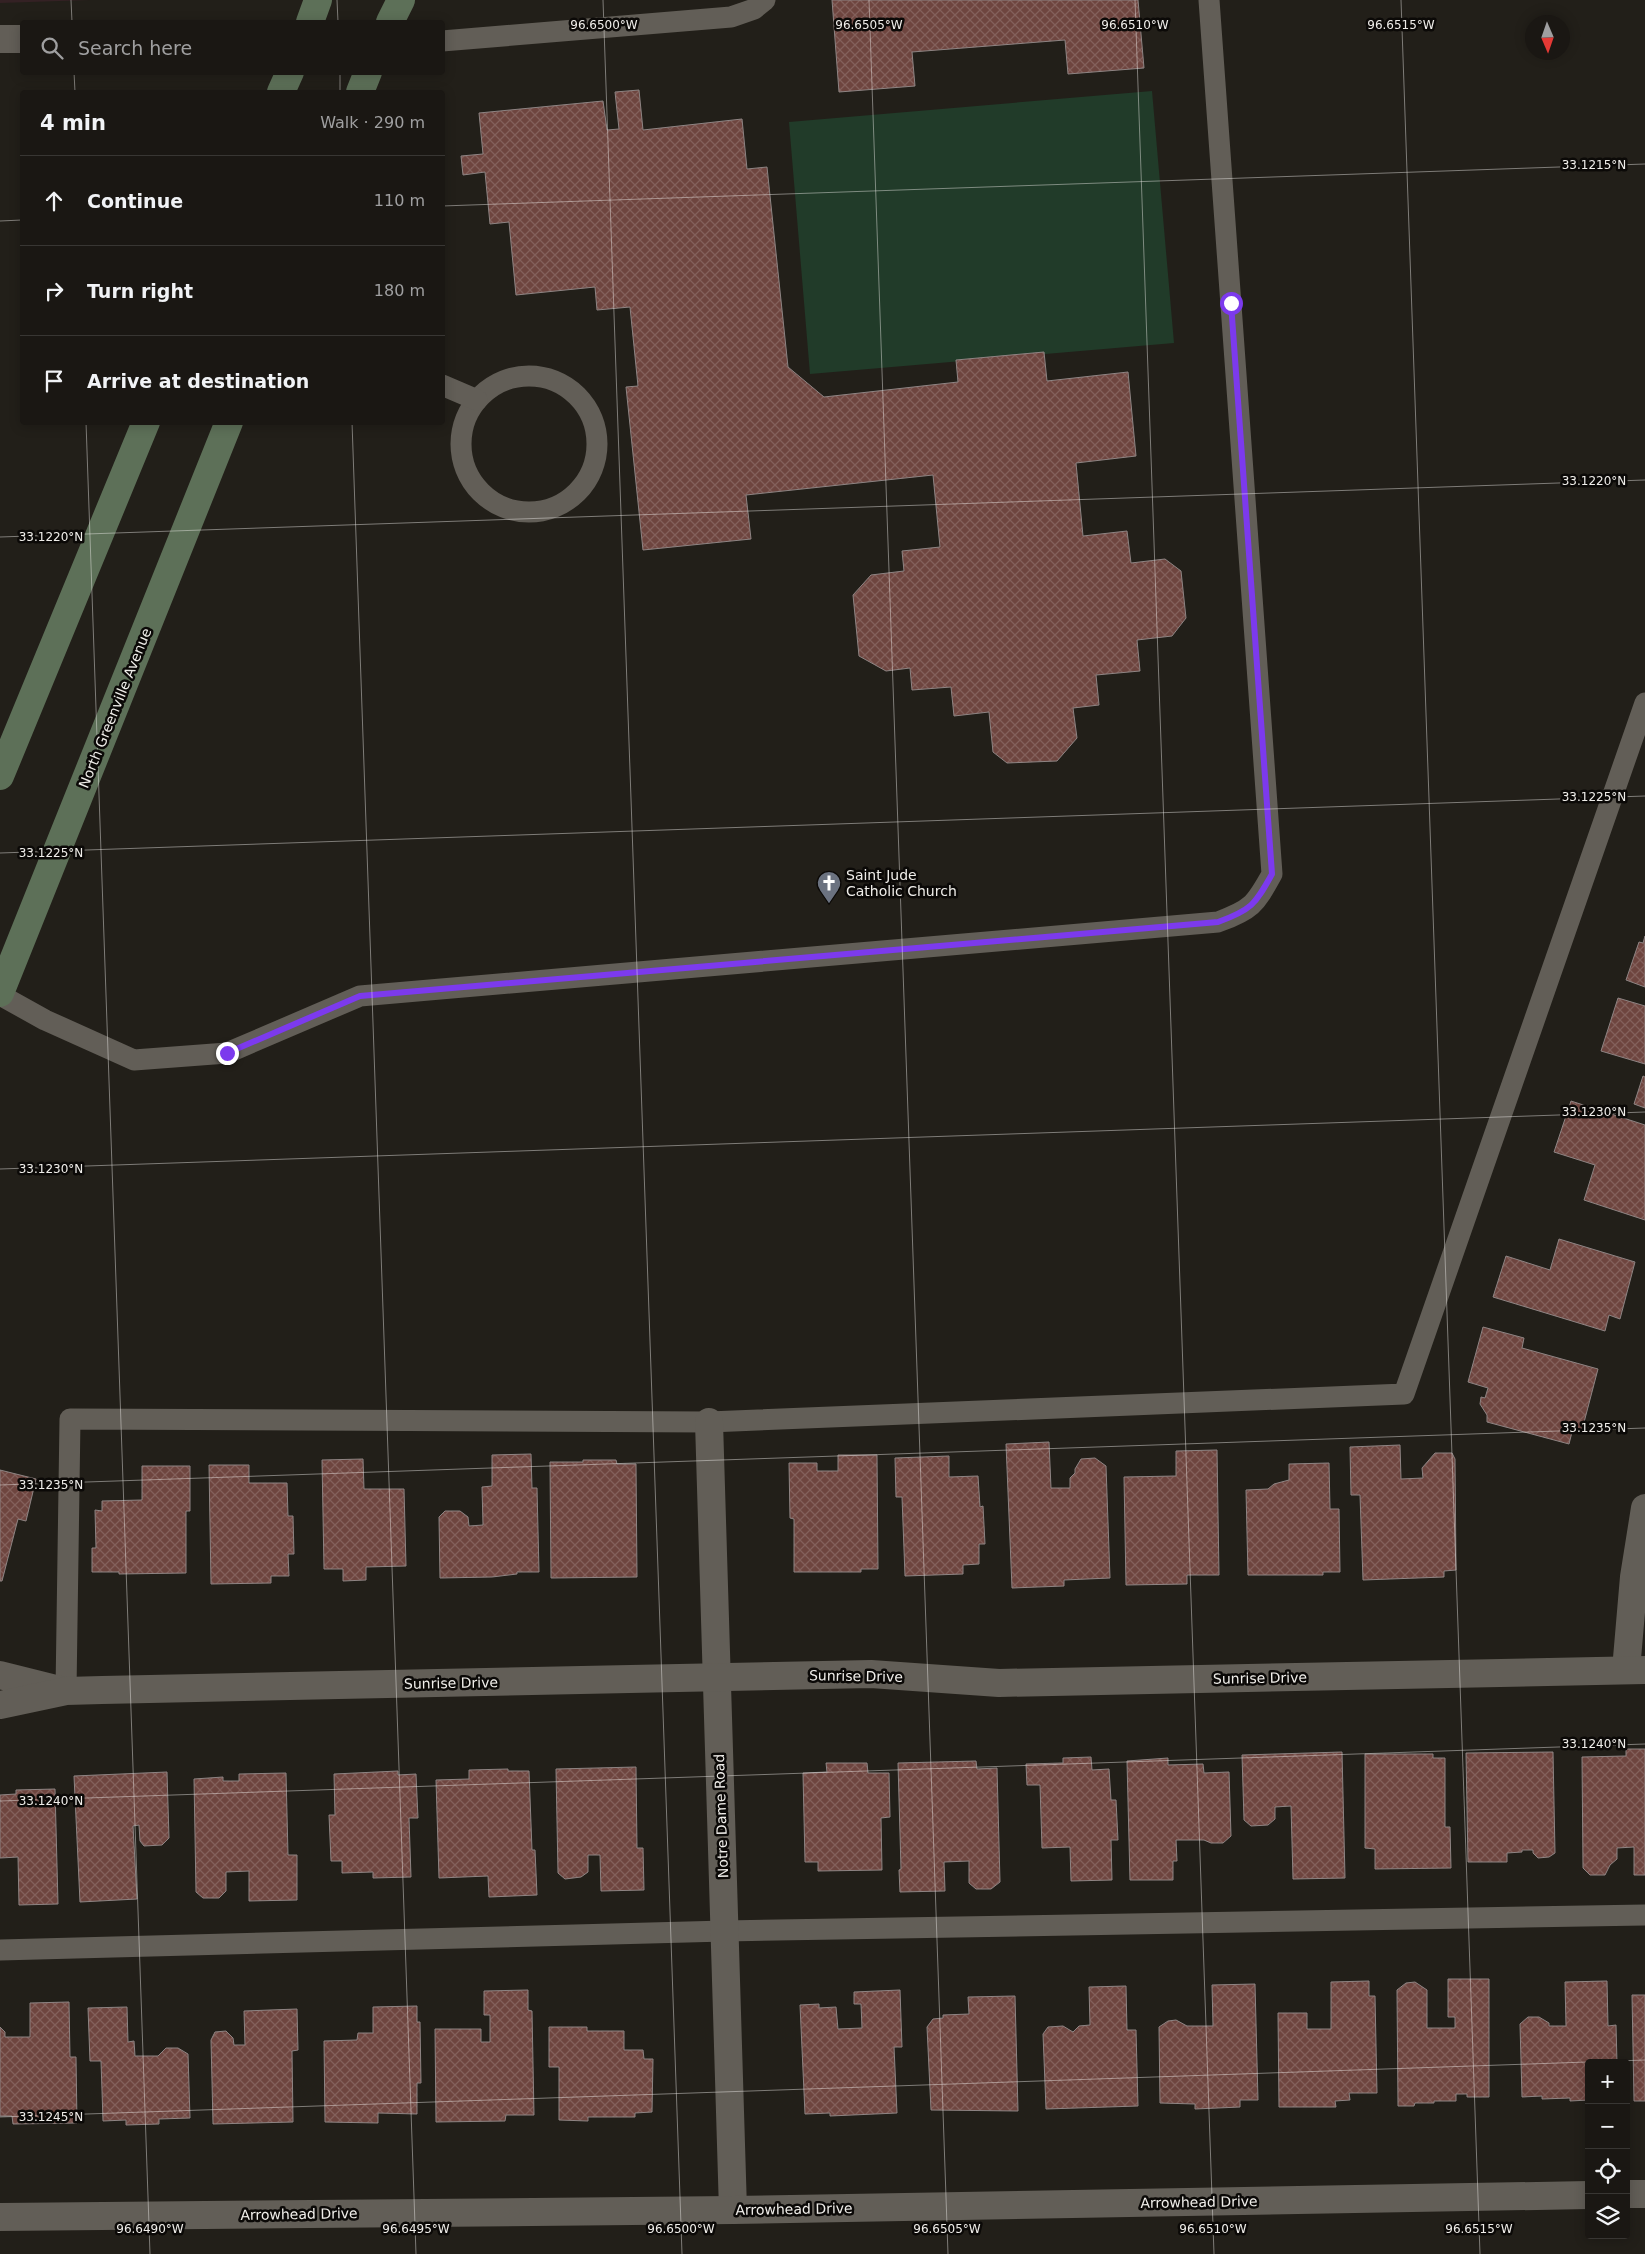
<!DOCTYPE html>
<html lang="en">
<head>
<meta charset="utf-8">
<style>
  :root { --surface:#1a1713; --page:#23201c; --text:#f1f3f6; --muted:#9f9fa0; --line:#383633 }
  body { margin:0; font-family:"DejaVu Sans",sans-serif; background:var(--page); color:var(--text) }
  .controls { position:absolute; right:15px; bottom:15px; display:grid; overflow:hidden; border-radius:5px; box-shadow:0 2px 12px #0003 }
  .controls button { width:45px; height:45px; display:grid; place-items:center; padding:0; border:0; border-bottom:1px solid var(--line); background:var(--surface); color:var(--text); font:25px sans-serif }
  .compass { position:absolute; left:1525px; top:15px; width:45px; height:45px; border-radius:50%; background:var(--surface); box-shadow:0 2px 12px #0003; rotate:178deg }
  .stop { position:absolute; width:15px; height:15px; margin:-11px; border:4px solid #7c3aed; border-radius:50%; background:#fff }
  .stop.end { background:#7c3aed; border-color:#fff; box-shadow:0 1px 5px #0008 }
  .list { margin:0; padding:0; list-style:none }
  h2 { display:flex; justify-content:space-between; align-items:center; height:65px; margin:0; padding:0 20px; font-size:21px }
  h2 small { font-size:16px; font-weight:400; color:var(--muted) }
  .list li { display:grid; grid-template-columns:32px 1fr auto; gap:15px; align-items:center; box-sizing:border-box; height:90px; padding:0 20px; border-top:1px solid var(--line) }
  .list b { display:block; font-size:19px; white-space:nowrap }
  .list em { font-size:16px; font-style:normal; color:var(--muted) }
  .icon { flex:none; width:28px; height:28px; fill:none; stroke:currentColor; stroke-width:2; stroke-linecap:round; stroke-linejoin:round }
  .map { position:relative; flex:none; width:1645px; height:2254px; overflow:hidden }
  .search { position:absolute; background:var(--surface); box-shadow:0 2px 12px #0003; left:20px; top:20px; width:425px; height:55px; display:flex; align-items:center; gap:12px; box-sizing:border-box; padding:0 18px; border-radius:5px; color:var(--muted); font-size:19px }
  .panel { position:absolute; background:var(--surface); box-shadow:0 2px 12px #0003; left:20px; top:90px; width:425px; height:335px; border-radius:5px }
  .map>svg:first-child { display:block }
  .commercial { fill:#342124 }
  .grass { fill:#213b29 }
  .building { fill:url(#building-cross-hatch); stroke:#8e8483 }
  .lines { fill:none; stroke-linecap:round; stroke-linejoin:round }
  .lane { stroke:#625e57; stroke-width:21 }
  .street { stroke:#625e57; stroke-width:28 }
  .secondary { stroke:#5d7058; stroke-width:28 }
  .route { stroke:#7c3aed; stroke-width:6 }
  .ticks { fill:none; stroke:#f0eeea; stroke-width:1; stroke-opacity:0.45 }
  .labels { text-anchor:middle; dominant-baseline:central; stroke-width:5; stroke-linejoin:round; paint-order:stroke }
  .street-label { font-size:14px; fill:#f0eeea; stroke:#0b0907 }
  .poi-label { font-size:14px; fill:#f0eeea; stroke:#0b0907; text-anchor:start }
  .ticks-label { font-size:12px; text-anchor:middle; fill:#f0eeea; stroke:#0b0907; stroke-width:5; stroke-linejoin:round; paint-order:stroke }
</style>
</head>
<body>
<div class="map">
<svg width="1645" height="2254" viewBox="0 0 1645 2254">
  <defs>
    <pattern id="building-cross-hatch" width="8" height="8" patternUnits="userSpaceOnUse" patternTransform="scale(1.25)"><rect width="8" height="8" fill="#6e453f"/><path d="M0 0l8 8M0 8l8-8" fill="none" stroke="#83605b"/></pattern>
  </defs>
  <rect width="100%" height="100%" fill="#221f19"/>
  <path class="commercial" d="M0,0h90l-90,3z"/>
  <path class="grass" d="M1152,91l22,252 -364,31 -21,-252z"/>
  <g class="building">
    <path d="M832,0h306l6,68 -76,6 -3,-34 -153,12 3,34 -76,6z"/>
    <path d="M639,90l4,40 99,-11 5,50 20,-2 21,200 36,30 134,-15 -2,-22 88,-8 3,29 81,-9 8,84 -60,7 7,73 44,-5 4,32 34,-4 16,12 5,47 -14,18 -35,4 3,31 -44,4 3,30 -26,3 4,30 -20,23 -50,2 -14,-11 -4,-40 -35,4 -3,-29 -39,3 -2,-22 -24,3 -27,-15 -6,-61 18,-20 33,-4 -2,-20 38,-4 -7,-72 -187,20 5,44 -108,11 -17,-163 12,-1 -8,-79 -33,3 -2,-23 -79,8 -7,-73 -19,2 -5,-52 -22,3 -2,-19 22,-2 -4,-41 124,-12 4,29 12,-1 -4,-37z"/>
    <path d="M1645,936v51l-19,-7 13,-38 4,1z"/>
    <path d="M1618,998l27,8v58l-44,-13z"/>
    <path d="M1643,1076l2,1v31l-11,-4z"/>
    <path d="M1571,1101l74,24v95l-61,-20 11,-35 -41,-13z"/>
    <path d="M1559,1239l76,23 -15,57 -11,-4 -4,16 -112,-34 13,-41 44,14z"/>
    <path d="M1483,1327l41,11 -2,10 76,21 -16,61 -9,-2 -4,16 -82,-22v-7l-7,-11 1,-7 4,1 3,-10 -20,-6z"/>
    <path d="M1049,1442l2,46h19v-10l5,-5v-4l6,-10 14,-1 11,8 4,112 -46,2v6l-52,2 -6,-144z"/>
    <path d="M1400,1445l1,34 22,-1 -1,-10 13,-15h17l3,6 1,111 -12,1v6l-81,3 -3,-85h-9l-1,-48z"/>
    <path d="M1217,1450l2,125h-32v9l-61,1 -2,-108 52,-1v-25z"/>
    <path d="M531,1454l1,34h5l2,84h-22v2l-25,3 -52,1 -1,-61 6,-6h15l8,6 1,9 14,-1 -1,-38 10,-1v-31z"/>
    <path d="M838,1455h39l1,114h-17v3h-67v-53l-4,-1 -1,-55h28v8h21z"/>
    <path d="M949,1456v21l29,-1 2,31 3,-1 2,38h-6v20l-16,1v9l-58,2 -3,-79h-6l-1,-39z"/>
    <path d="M363,1459l1,30h40l2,77 -40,1v13l-23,1v-12h-19l-2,-109z"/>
    <path d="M583,1460h33l1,4h19l1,113 -86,1 -1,-116h33z"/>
    <path d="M1329,1463l1,46h9l1,63h-17v3h-75l-2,-85 22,-1 6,-5 15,-4v-16z"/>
    <path d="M209,1465h40v18h38l1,33h5l1,38h-6l1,22h-18v7l-60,1z"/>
    <path d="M142,1466h48v45h-4v62l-67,1v-2h-27v-24h4l-1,-38 7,1v-10l40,-1z"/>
    <path d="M0,1470l36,9 -10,42 -8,-2 -16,62h-2z"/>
    <path d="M1626,1749h19v126h-11v-28l-17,1v11l-7,6 -5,10h-15l-7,-7 -1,-111 44,-1z"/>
    <path d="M1342,1752l3,126 -52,1 -2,-73 -16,1v12l-7,6 -17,1 -7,-6 -2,-65z"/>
    <path d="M1553,1752l2,101 -6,4 -11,1 -5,-5v-3h-11v2l-15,1v9h-39l-2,-109z"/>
    <path d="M1365,1754h68v4h12v69h5l1,41 -76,1v-20l-10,-1z"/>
    <path d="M1091,1757l1,13 17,-1 2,31h5l2,40h-7l1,40 -41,1 -1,-34 -28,1 -2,-63h-13l-1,-21 37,-1v-5z"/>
    <path d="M1168,1758v7l35,-1 1,9 25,-1 2,64 -8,7h-12l-7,-3h-28l1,21h-4v19h-43l-3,-119z"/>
    <path d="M976,1761l1,8 20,-1 3,114 -9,7h-15l-7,-6v-22l-25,1 1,29 -45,1 -1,-22 2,-1 -3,-106z"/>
    <path d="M826,1763h41l1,10h21l1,44 -9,1 1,52 -64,1v-9h-13l-2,-89 24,-1z"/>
    <path d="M636,1767l1,81h6l1,42 -43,1 -1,-36h-12v17l-7,5 -16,2 -7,-6 -2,-104z"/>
    <path d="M508,1769v2h21l3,79h3l2,45 -48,2 -1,-21 -49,2 -3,-98 33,-1v-9z"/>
    <path d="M398,1771v4l18,-1 2,44h-9l2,59 -38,1v-6l-31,1v-12h-11l-2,-46h6l-1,-41z"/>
    <path d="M167,1772l2,66 -7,7 -18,1 -4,-5 -1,-16 -6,1 4,73 -57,3 -6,-126z"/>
    <path d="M286,1773l2,82h9v45l-48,1v-30l-23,1v19l-7,7h-16l-7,-6 -2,-113 29,-2v4h16v-7z"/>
    <path d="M55,1789l3,115 -39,1 -1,-48 -18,1v-63l16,-1v-4z"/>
    <path d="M1448,1979h41v118h-22v-3h-11v7h-22v2h-19l-1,3h-16l-1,-116 9,-7 9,-1 12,8v38h28v-11h-7z"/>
    <path d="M1369,1981v15h6l2,97h-28l1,7 -15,1 1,6h-57l-1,-94h29v16h24v-47z"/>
    <path d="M1607,1981l1,45 8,-1 1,38h-28v37l-19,1v-3l-28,1v-3l-20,1 -2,-73 8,-7h11l10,6v3h17l-1,-44z"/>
    <path d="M1255,1984l3,116h-18v7l-45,2v-5l-35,-1 -1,-76 9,-6 8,-1 11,6h26l-1,-41z"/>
    <path d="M1126,1986l1,44h9l2,76 -92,3 -3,-75 5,-7 15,-1 10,6 6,-6 11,-1 -1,-38z"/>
    <path d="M528,1990v20l4,1 2,104h-28l-1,6 -69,1 -1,-93h46v13h9v-27h-6v-24z"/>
    <path d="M900,1990l2,57h-8l3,66 -67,3v-3l-25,1 -5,-109 19,-1v4l17,-1 2,22 24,-1 -1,-24h-7v-12z"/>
    <path d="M1632,1995h13v106h-11z"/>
    <path d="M1015,1996l3,115 -87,-1 -4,-83 6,-8 10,-1v-3l26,-1 -1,-17z"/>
    <path d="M69,2002l1,55h6l1,66 -64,1 -1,-8h-12v-89l5,5v5h25v-34z"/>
    <path d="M417,2006v16h3l1,61h-4v31l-39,-1v10l-53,-1 -1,-81 33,-1 1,-7h15v-26z"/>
    <path d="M127,2007l1,35 6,-1 1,15h23l8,-8h12l10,6 2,64 -31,1v5l-33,1v-5l-23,1 -2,-60h-11l-2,-53z"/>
    <path d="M297,2009l1,41 -6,1 1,71 -80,2 -2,-84 4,-8 11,-1 7,7 1,7h11l-1,-34z"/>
    <path d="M549,2027h38v4h37v19h19l1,9h9l-1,53 -17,1v4h-47v4l-29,-1v-53h-10z"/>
  </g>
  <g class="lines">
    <g class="lane">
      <path d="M442,41l289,-24 23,-8 11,-9"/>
      <circle cx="529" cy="444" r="68"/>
      <path d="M442,385l35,15"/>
      <path d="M0,995l45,25 89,40 93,-7 133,-57 858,-74c33,-12 37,-17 54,-48l-63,-874"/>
      <path d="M66,1691l4,-272 639,3 695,-28 241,-691"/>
      <path d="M0,1950l725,-19 920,-16"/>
    </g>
    <g class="street">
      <path d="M0,39h22"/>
      <path d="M709,1422l24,788"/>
      <path d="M1626,1670l8,-93 11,-69"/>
      <path d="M0,1675l60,15"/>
      <path d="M0,1705l66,-14 36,-1 769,-16 128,9 646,-13"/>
      <path d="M1626,2194h19"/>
      <path d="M0,2217l733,-7 856,-15"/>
    </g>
    <g class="secondary">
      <path d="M310,22l8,-22"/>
      <path d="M390,22l11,-22"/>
      <path d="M281,92l9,-20"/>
      <path d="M360,92l8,-20"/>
      <path d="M0,776l146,-354"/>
      <path d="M0,993l229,-571"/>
    </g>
  </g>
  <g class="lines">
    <path class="route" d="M227,1053l133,-57 858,-74c33,-12 37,-17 54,-48l-41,-571"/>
  </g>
  <path class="ticks" d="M71,0l1,22M337,0l1,22M603,0l79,2254M869,0l79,2254M1135,0l79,2254M1401,0l79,2254M74,72l1,20M340,72v20M442,206l1203,-42M0,221l22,-1M86,422l64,1832M352,422l64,1832M0,537l1645,-57M0,853l1645,-57M0,1169l1645,-57M0,1485l1645,-57M0,1801l1645,-57M0,2117l1645,-57"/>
  <defs>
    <g id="church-pin" transform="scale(1.25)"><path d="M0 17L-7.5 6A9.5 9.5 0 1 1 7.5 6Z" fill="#6b7280" stroke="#0b0907"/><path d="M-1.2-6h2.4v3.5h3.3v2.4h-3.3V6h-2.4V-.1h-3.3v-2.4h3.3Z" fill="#fff"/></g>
  </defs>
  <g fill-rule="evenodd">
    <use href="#church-pin" x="829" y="883"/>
  </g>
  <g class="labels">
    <g class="street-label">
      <text transform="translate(115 708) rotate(-68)">North Greenville Avenue</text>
      <text transform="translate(856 1676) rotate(1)">Sunrise Drive</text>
      <text transform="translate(1260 1678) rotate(-1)">Sunrise Drive</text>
      <text transform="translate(451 1683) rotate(-1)">Sunrise Drive</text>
      <text transform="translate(721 1816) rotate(-92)">Notre Dame Road</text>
      <text transform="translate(1199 2202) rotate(-1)">Arrowhead Drive</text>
      <text transform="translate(794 2209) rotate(-1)">Arrowhead Drive</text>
      <text transform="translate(299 2214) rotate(-1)">Arrowhead Drive</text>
    </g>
    <g class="poi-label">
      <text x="846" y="875">Saint Jude<tspan x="846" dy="16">Catholic Church</tspan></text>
    </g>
  </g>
  <g class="ticks-label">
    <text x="604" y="29">96.6500°W</text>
    <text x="869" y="29">96.6505°W</text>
    <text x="1135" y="29">96.6510°W</text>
    <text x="1401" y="29">96.6515°W</text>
    <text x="1594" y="169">33.1215°N</text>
    <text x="1594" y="485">33.1220°N</text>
    <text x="51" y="541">33.1220°N</text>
    <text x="1594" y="801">33.1225°N</text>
    <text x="51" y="857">33.1225°N</text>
    <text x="1594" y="1116">33.1230°N</text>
    <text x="51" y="1173">33.1230°N</text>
    <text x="1594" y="1432">33.1235°N</text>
    <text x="51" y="1489">33.1235°N</text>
    <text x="1594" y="1748">33.1240°N</text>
    <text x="51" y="1805">33.1240°N</text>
    <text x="51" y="2121">33.1245°N</text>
    <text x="150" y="2233">96.6490°W</text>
    <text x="416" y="2233">96.6495°W</text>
    <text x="681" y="2233">96.6500°W</text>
    <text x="947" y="2233">96.6505°W</text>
    <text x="1213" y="2233">96.6510°W</text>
    <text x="1479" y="2233">96.6515°W</text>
  </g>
</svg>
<div class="controls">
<button>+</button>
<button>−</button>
<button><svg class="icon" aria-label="locate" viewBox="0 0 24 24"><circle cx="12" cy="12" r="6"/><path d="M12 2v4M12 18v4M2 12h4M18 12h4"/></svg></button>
<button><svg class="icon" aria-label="layers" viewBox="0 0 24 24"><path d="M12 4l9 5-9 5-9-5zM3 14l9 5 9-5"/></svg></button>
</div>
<svg class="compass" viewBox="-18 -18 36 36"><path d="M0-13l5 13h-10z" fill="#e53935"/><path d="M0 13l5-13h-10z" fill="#9f9fa0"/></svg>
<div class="stop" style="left:1231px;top:303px"></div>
<div class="stop end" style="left:227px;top:1053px"></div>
<div class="search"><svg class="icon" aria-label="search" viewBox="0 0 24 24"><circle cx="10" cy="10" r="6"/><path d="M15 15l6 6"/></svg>Search here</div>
<section class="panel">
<h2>4 min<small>Walk · 290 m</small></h2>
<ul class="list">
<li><svg class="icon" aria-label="ahead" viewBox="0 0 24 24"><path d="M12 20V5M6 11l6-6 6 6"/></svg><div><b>Continue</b></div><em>110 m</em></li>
<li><svg class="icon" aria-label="right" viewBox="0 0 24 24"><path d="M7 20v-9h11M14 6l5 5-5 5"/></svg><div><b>Turn right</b></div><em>180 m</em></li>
<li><svg class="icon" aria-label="arrive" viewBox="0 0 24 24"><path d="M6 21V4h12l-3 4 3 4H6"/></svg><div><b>Arrive at destination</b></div></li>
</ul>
</section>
</div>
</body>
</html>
